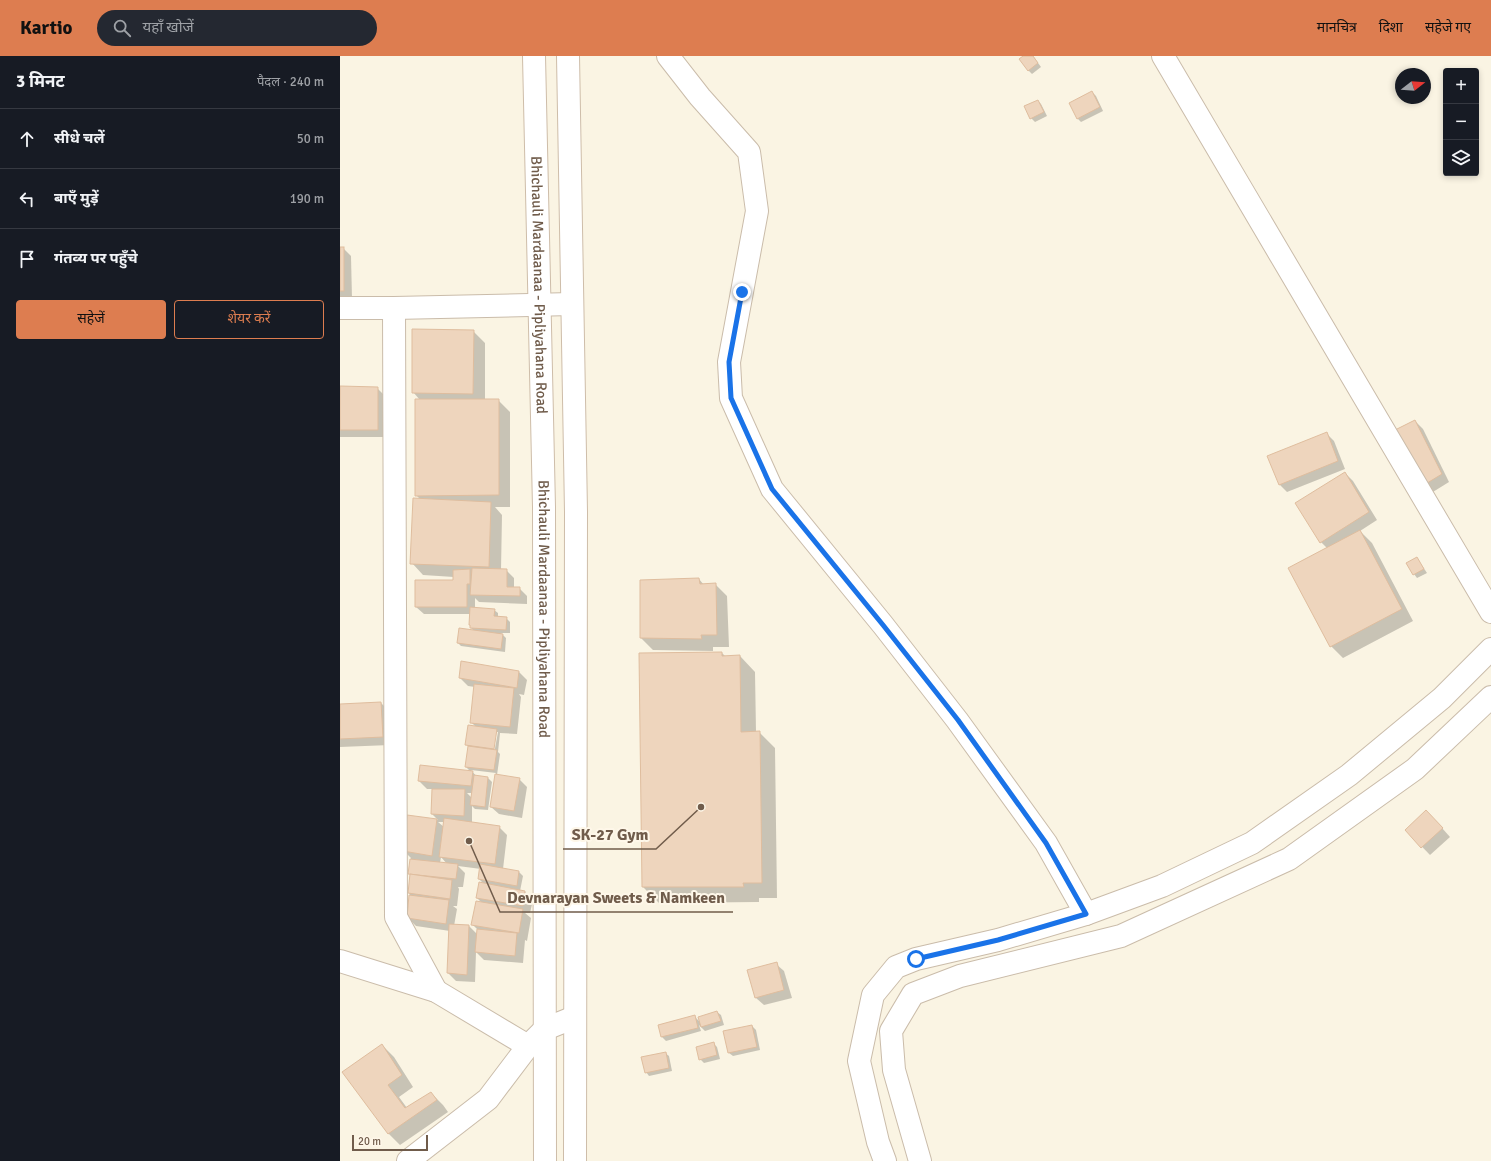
<!DOCTYPE html>
<html lang="hi">
<head>
<meta charset="utf-8">
<style>
  :root { --surface:#171b24; --page:#242831; --text:#f1f3f6; --muted:#9ea1a6; --line:#363941; --accent:#dd7d50 }
  body { margin:0; font-family:Signika,"Noto Sans Devanagari",sans-serif; background:var(--page); color:var(--text) }
  .controls { position:absolute; right:12px; top:12px; display:grid; overflow:hidden; border-radius:4px; box-shadow:0 2px 6px #0003 }
  .controls button { width:36px; height:36px; display:grid; place-items:center; padding:0; border:0; border-bottom:1px solid var(--line); background:var(--surface); color:var(--text); font:20px sans-serif }
  .compass { position:absolute; left:1055px; top:12px; width:36px; height:36px; border-radius:50%; background:var(--surface); box-shadow:0 2px 6px #0003; rotate:73deg }
  .scale { position:absolute; left:12px; bottom:10px; width:76px; box-sizing:border-box; padding-left:4px; border:2px solid #705c4b; border-top:0; font-size:11px; line-height:14px; white-space:nowrap; color:#705c4b; -webkit-text-stroke:3px #fef7e9; paint-order:stroke }
  .stop { position:absolute; width:12px; height:12px; margin:-9px; border:3px solid #1a73e8; border-radius:50%; background:#fff }
  .stop.end { background:#1a73e8; border-color:#fff; box-shadow:0 1px 4px #0008 }
  .list { margin:0; padding:0; list-style:none }
  h2 { display:flex; justify-content:space-between; align-items:center; height:52px; margin:0; padding:0 16px; font-size:17px }
  h2 small { font-size:13px; font-weight:400; color:var(--muted) }
  .list li { display:grid; grid-template-columns:26px 1fr auto; gap:12px; align-items:center; box-sizing:border-box; height:60px; padding:0 16px; border-top:1px solid var(--line) }
  .list b { display:block; font-size:15px; white-space:nowrap }
  .list em { font-size:13px; font-style:normal; color:var(--muted) }
  .actions { display:flex; gap:8px; padding:12px 16px }
  .actions a { flex:1; padding:9px 0; border:1px solid var(--accent); border-radius:4px; text-align:center; font-size:14px; color:var(--accent) }
  .actions .main { background:var(--accent); color:#111 }
  .icon { flex:none; width:22px; height:22px; fill:none; stroke:currentColor; stroke-width:2; stroke-linecap:round; stroke-linejoin:round }
  .map { position:relative; flex:none; width:1151px; height:1105px; overflow:hidden }
  header { display:flex; align-items:center; gap:24px; box-sizing:border-box; height:56px; padding:0 20px; background:var(--accent); color:#111 }
  header strong { font-size:19px }
  nav { display:flex; gap:22px; margin-inline-start:auto; font-size:14px }
  .search { width:280px; height:36px; background:var(--page); display:flex; align-items:center; gap:10px; box-sizing:border-box; padding:0 14px; border-radius:22px; color:var(--muted); font-size:15px }
  main { display:flex }
  aside { flex:1; background:var(--surface) }
  .map>svg:first-child { display:block }
  .shadow { fill:#0003; fill-rule:evenodd }
  .building { fill:#eed5bd; stroke:#dfbd9e }
  .lines { fill:none; stroke-linecap:round; stroke-linejoin:round }
  .minor-casing { stroke:#cabcaa; stroke-width:24 }
  .tertiary-casing { stroke:#cabcaa; stroke-width:24 }
  .secondary-casing { stroke:#cebda9; stroke-width:24 }
  .minor { stroke:#fff; stroke-width:22 }
  .tertiary { stroke:#fff; stroke-width:22 }
  .secondary { stroke:#fff; stroke-width:22 }
  .route { stroke:#1a73e8; stroke-width:5 }
  .labels { text-anchor:middle; dominant-baseline:central; stroke-width:4; stroke-linejoin:round; paint-order:stroke }
  .street-label { font-size:15px; fill:#705c4b; stroke:#fef7e9 }
  .leader { fill:none; stroke:#705c4b; stroke-width:1.5 }
  .callout-dot { fill:#705c4b; stroke:#fef7e9; stroke-width:1.5 }
  .callout-label { font-size:16px; text-anchor:middle; font-weight:bold; fill:#705c4b; stroke:#fef7e9; stroke-width:4; stroke-linejoin:round; paint-order:stroke }
</style>
</head>
<body>
<header>
<strong>Kartio</strong>
<div class="search"><svg class="icon" aria-label="search" viewBox="0 0 24 24"><circle cx="10" cy="10" r="6"/><path d="M15 15l6 6"/></svg>यहाँ खोजें</div>
<nav><a>मानचित्र</a><a>दिशा</a><a>सहेजे गए</a></nav>
</header>
<main>
<aside>
<h2>3 मिनट<small>पैदल · 240 m</small></h2>
<ul class="list">
<li><svg class="icon" aria-label="ahead" viewBox="0 0 24 24"><path d="M12 20V5M6 11l6-6 6 6"/></svg><div><b>सीधे चलें</b></div><em>50 m</em></li>
<li><svg class="icon" aria-label="left" viewBox="0 0 24 24"><path d="M17 20v-9H6M10 6l-5 5 5 5"/></svg><div><b>बाएँ मुड़ें</b></div><em>190 m</em></li>
<li><svg class="icon" aria-label="arrive" viewBox="0 0 24 24"><path d="M6 21V4h12l-3 4 3 4H6"/></svg><div><b>गंतव्य पर पहुँचे</b></div></li>
</ul>
<div class="actions"><a class="main">सहेजें</a><a>शेयर करें</a></div>
</aside>
<div class="map">
<svg width="1151" height="1105" viewBox="0 0 1151 1105">
  <rect width="100%" height="100%" fill="#faf4e3"/>
  <g class="shadow">
    <path d="M685,0h8l8,11 -9,7 -4,-4z"/>
    <path d="M752,36l4,4 7,15 -22,11 -3,-3 -8,-15z"/>
    <path d="M698,45l3,3 6,12 -12,6 -4,-4z"/>
    <path d="M0,192h3l8,8 1,43h-12z"/>
    <path d="M133,275l12,12v57h13l12,12v95h-15l7,8 -1,55h5l8,8v10h5l8,8v8l-48,-2 -4,-4v11l19,1 4,3v5h8l4,4v11h-9l5,5 -1,14 -44,-6 -3,-3 16,-12 -3,-3 -1,-14h-46l-8,-7 38,-26v-4l-31,-2 -11,-12 9,-63 -5,-5 4,-95 -7,-8z"/>
    <path d="M0,331l37,1 8,8v41h-45z"/>
    <path d="M1075,365l8,8 26,53 -21,13z"/>
    <path d="M986,377l8,8 11,28 -58,23 -8,-8z"/>
    <path d="M1005,417l8,8 24,39 -17,11 12,12 41,78 -70,37 -12,-12 -4,-98 -6,-6z"/>
    <path d="M1077,502l10,15 -10,5 -3,-4z"/>
    <path d="M359,523l5,6 11,-1 12,12 2,51h-16v4l-60,-1 -12,-12z"/>
    <path d="M382,597l4,4 14,-1 15,16 1,60h3l16,16 2,150h-18v4l-100,1 -16,-16z"/>
    <path d="M179,616l8,8 -3,15 -5,-1 2,3 -4,37 -17,-1 -2,19 2,2 -3,21 22,4 8,8 -5,31 -23,-4 -8,-7 5,-34 -25,-3 6,7 11,1 4,4 -4,28 -13,-1 -3,-3v17l27,4 8,8 -4,34 16,3 4,4 -3,15 5,1 8,8 -3,13h-5l6,5 -4,23 -2,-1 -2,23 -39,-3 -8,-8 -1,30 -19,-1 -8,-8 2,-42 -34,-5 -8,-8 2,-23 -1,-2 2,-18 -2,-2 2,-15 -7,-7 4,-35 30,4 -6,-6 1,-25h-6l-8,-8 52,-9 -5,-5 3,-20 -3,-3 10,-17 -5,-5 4,-35 -7,-1 -8,-8zM156,676h2l-4,22h-2zM127,737h6l-1,5zM98,766h7l-1,5zM101,801l6,7 -7,-1zM118,810l23,3 -2,10 5,5 -7,14 5,5 -10,21 6,6v5l-9,-9h-15l3,-17 -4,-3h4l2,-17 -1,-2h5l2,-14z"/>
    <path d="M41,647l8,8 1,34 -50,2v-42z"/>
    <path d="M1094,763l16,18 -20,18 -24,-25z"/>
    <path d="M436,908l8,7 8,27 -28,7 -8,-7z"/>
    <path d="M377,956l4,3 3,10 -19,6 -6,-6 2,6 -35,10 -4,-4 -3,-12 35,-9 6,6z"/>
    <path d="M412,970l4,4 4,20 -27,6 -4,-3z"/>
    <path d="M374,988l3,3 3,12 -16,4 -4,-4z"/>
    <path d="M42,989l12,12 19,30 -14,10 8,11 24,-15 12,12 5,7 -48,33 -12,-12z"/>
    <path d="M325,997l4,3 3,15 -23,5 -3,-4z"/>
  </g>
  <g class="building">
    <path d="M683,0h10l5,7 -10,8 -9,-12z"/>
    <path d="M752,35l8,16 -23,12 -8,-16z"/>
    <path d="M698,44l6,12 -14,7 -6,-13z"/>
    <rect x="0" y="191" width="4" height="44"/>
    <path d="M72,273l62,1 -1,64 -61,-1z"/>
    <path d="M0,330l38,1v43h-38z"/>
    <path d="M75,343h84v96l-84,1z"/>
    <path d="M1075,364l27,54 -23,14 -30,-55z"/>
    <path d="M987,376l11,29 -59,24 -12,-29z"/>
    <path d="M1005,416l24,40 -49,31 -25,-40z"/>
    <path d="M73,442l78,4 -2,65 -79,-3z"/>
    <path d="M1020,474l42,79 -72,38 -42,-79z"/>
    <path d="M1077,501l7,12 -11,6 -7,-12z"/>
    <path d="M132,512l35,1v18h13v9l-50,-1z"/>
    <path d="M130,513v15h-3v23h-52v-27h38v-10z"/>
    <path d="M359,522l1,6 16,-1 1,52h-16l1,4 -62,-1v-58z"/>
    <path d="M130,551l25,2 -1,7 13,1 -1,13 -36,-2v-3h-1z"/>
    <path d="M119,572l44,6 -2,15 -44,-6z"/>
    <path d="M382,596v4l18,-1 1,77 19,-1 2,152h-19l1,4h-102l-3,-234z"/>
    <path d="M121,605l58,10 -2,17 -58,-10z"/>
    <path d="M134,628l40,4 -4,39 -40,-4z"/>
    <path d="M41,646l2,35 -43,2v-35z"/>
    <path d="M128,669l29,4 -3,20 -29,-4z"/>
    <path d="M128,690l29,4 -3,20 -29,-3z"/>
    <path d="M80,709l53,6 -2,15 -53,-5z"/>
    <path d="M155,718l25,4 -6,33 -24,-4z"/>
    <path d="M134,719l14,2 -3,30 -15,-2z"/>
    <path d="M92,733h33l-1,27 -33,-2z"/>
    <path d="M1086,754l17,18 -22,20 -16,-18z"/>
    <path d="M67,759l30,4 -5,37 -29,-5z"/>
    <path d="M104,762l56,8 -5,38 -56,-7z"/>
    <path d="M70,803l48,5 -2,15 -48,-5z"/>
    <path d="M140,808l39,7 -2,15 -39,-7z"/>
    <path d="M70,818l42,6 -2,19 -42,-6z"/>
    <path d="M139,826l46,9 -2,15 -47,-8z"/>
    <path d="M69,839l40,5 -3,24 -39,-6z"/>
    <path d="M136,845l47,8 -4,24 -48,-8z"/>
    <path d="M109,868l20,1 -2,50 -20,-2z"/>
    <path d="M137,873l40,4 -2,23 -40,-4z"/>
    <path d="M437,906l7,28 -29,8 -8,-28z"/>
    <path d="M377,955l4,10 -20,6 -3,-10z"/>
    <path d="M355,959l3,13 -37,9 -3,-12z"/>
    <path d="M412,969l5,22 -29,6 -5,-22z"/>
    <path d="M374,986l3,13 -18,5 -3,-13z"/>
    <path d="M42,988l20,31 -14,10 17,23 26,-16 6,8 -49,34 -46,-62z"/>
    <path d="M326,996l3,16 -24,5 -4,-16z"/>
  </g>
  <g class="lines">
    <g class="minor-casing">
      <g id="minor">
        <path d="M328,0l32,41 49,55 8,59 -28,151 2,36 41,91 111,136 74,95 89,123 40,71"/>
        <path d="M823,0l328,556"/>
        <path d="M0,252h54l178,-4"/>
        <path d="M54,252l2,609 40,74"/>
        <path d="M0,905l96,30 92,55"/>
      </g>
    </g>
    <g class="tertiary-casing">
      <g id="tertiary">
        <path d="M68,1105l80,-62 40,-53 17,-17 30,-12"/>
        <path d="M545,1105l-7,-19 -19,-81 14,-66 23,-28 20,-8 82,-19 88,-26 76,-28 90,-43 97,-68 93,-77 49,-49"/>
        <path d="M580,1105l-26,-91 -3,-39 22,-37 47,-18 161,-40 168,-77 126,-90 76,-72"/>
      </g>
    </g>
    <g class="secondary-casing">
      <g id="secondary">
        <path id="s1" d="M194,0l10,451 1,654"/>
        <path d="M228,0l8,456 -1,649"/>
      </g>
    </g>
    <use href="#minor" class="minor"/>
    <use href="#tertiary" class="tertiary"/>
    <use href="#secondary" class="secondary"/>
  </g>
  <g class="lines">
    <path class="route" d="M402,236l-13,70 2,36 41,91 111,136 75,95 88,123 40,71 -88,26 -82,19"/>
  </g>
  <g class="labels">
    <g class="street-label">
      <text stroke="none"><textPath href="#s1" startOffset="229">Bhichauli Mardaanaa - Pipliyahana Road</textPath></text>
      <text stroke="none"><textPath href="#s1" startOffset="553">Bhichauli Mardaanaa - Pipliyahana Road</textPath></text>
    </g>
  </g>
  <path class="leader" d="M361 751L316 793H223M129 785L160 856H393"/>
  <g class="callout-dot">
    <circle cx="361" cy="751" r="4"/>
    <circle cx="129" cy="785" r="4"/>
  </g>
  <g class="callout-label">
    <text x="270" y="784">SK-27 Gym</text>
    <text x="276" y="847">Devnarayan Sweets &amp; Namkeen</text>
  </g>
</svg>
<div class="controls">
<button>+</button>
<button>−</button>
<button><svg class="icon" aria-label="layers" viewBox="0 0 24 24"><path d="M12 4l9 5-9 5-9-5zM3 14l9 5 9-5"/></svg></button>
</div>
<svg class="compass" viewBox="-18 -18 36 36"><path d="M0-13l5 13h-10z" fill="#e53935"/><path d="M0 13l5-13h-10z" fill="#9ea1a6"/></svg>
<div class="scale">20 m</div>
<div class="stop" style="left:576px;top:903px"></div>
<div class="stop end" style="left:402px;top:236px"></div>
</div>
</main>
</body>
</html>
